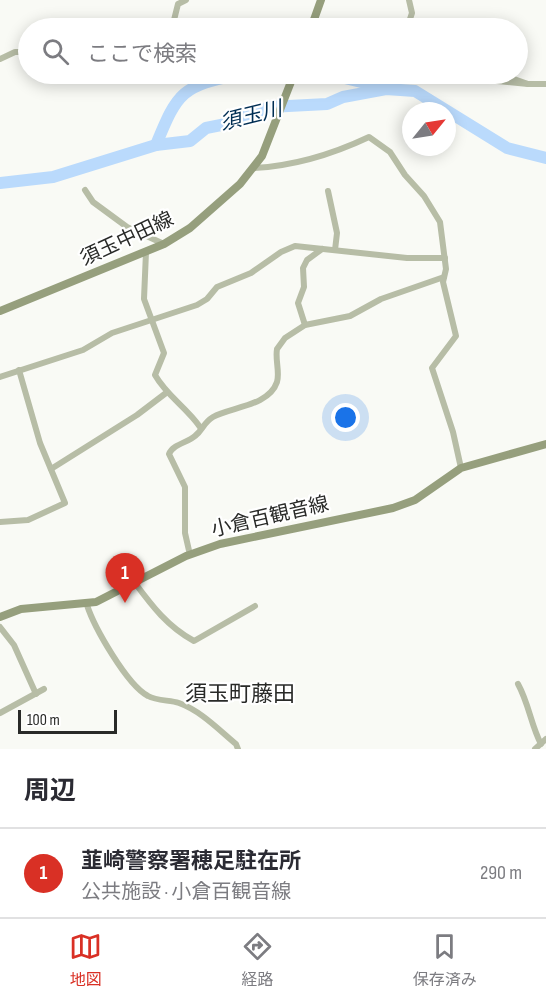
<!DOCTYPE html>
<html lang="ja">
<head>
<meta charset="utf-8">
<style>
  :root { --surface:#fff; --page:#f7f7f7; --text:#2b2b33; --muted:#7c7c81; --line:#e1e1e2; --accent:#d93025 }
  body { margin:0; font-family:"Sofia Sans Condensed","Noto Sans JP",sans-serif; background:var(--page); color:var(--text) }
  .compass { position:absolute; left:402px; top:102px; width:54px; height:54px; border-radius:50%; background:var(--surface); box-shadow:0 3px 15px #0003; rotate:60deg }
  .scale { position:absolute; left:18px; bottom:15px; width:99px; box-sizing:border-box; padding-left:6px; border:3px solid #292a28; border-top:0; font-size:16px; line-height:21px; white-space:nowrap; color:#292a28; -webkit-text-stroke:4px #fff; paint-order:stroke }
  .you { position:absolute; left:346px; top:418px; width:21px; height:21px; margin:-15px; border:4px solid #fff; border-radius:50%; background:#1a73e8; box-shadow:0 0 0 9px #1a73e833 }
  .badge { display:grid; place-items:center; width:39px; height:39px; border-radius:50%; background:var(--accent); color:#fff; font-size:20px; font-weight:700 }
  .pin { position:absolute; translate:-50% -50px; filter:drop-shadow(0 2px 3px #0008) }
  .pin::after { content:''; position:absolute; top:32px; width:21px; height:18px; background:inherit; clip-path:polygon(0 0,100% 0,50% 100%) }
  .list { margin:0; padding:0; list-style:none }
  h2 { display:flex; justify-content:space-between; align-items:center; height:78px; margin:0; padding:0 24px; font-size:26px }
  h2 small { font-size:20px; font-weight:400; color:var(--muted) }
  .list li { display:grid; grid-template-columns:39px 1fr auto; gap:18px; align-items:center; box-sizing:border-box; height:90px; padding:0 24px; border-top:2px solid var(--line) }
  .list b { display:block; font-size:22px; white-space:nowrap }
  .list p { margin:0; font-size:20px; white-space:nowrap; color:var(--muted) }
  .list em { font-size:20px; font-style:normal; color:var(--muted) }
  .icon { flex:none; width:33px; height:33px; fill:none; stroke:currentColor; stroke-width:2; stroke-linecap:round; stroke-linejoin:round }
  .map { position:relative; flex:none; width:546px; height:749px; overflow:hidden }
  .search { position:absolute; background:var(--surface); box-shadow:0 3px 15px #0003; left:18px; right:18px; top:18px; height:66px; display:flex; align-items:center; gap:15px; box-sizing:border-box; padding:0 21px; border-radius:33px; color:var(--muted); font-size:22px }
  .sheet { height:168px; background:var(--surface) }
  nav { display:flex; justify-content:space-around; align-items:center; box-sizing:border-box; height:84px; border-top:2px solid var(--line); background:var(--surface); font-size:16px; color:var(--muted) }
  nav a { display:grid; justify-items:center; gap:3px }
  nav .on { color:var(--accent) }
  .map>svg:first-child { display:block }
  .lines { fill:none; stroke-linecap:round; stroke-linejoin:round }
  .river { stroke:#badafc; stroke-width:12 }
  .minor { stroke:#b7bda6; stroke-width:6 }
  .secondary { stroke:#969f7d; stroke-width:8 }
  .labels { text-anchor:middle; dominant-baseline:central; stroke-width:4.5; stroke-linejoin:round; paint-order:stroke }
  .street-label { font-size:20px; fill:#292a28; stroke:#fff }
  .water-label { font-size:21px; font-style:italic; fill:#002e53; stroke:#fff }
  .quarter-label { font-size:22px; fill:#292a28; stroke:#fff }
</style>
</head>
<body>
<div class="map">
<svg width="546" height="749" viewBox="0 0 546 749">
  <rect width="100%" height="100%" fill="#f9faf5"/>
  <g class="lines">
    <g class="river">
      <path d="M328,74l54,13"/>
      <path d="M156,145c22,-54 26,-59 84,-71"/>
      <path d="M0,183l53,-6 103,-32 34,-4 16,-13 20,-4 43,-17 58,-3 16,-7 43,-8 29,2 92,57 39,10"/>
    </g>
    <g class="minor">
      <path d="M410,21l19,7"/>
      <path d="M172,28l6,-24 8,-4"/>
      <path d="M407,28l5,-15 -3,-13"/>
      <path d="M0,59l15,-7h13"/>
      <path d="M424,74l104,10"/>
      <path d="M500,74l28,10h18"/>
      <path d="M254,168c40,-2 79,-14 115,-31l21,15 15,23 19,21 16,26 6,47 -3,13 13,54 -24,32 21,64 8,36"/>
      <path d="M85,190l8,12 34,25 37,17"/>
      <path d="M328,191l9,42 -2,17"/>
      <path d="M146,252l-2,47 20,54 -9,22c12,21 31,32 45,52"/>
      <path d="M305,325l-7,-22 6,-16 -1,-19 4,-8 15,-11"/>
      <path d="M0,377l83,-27 29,-17 85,-28 10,-6 10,-12 34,-14 30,-21 14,-6 112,12h38"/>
      <path d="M51,469l86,-54 29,-22"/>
      <path d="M0,522l28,-2 37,-17 -25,-60 -21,-73"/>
      <path d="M190,555l-5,-22v-46l-16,-33c4,-10 18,-11 26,-18 8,-6 8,-13 18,-19 18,-10 56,-11 64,-35 3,-10 -2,-22 0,-33l8,-11 20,-13 45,-9 31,-17 63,-22"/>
      <path d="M135,583c17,23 33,44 59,58l61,-35"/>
      <path d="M87,605c7,22 40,80 61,91 9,5 22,4 31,7 22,8 39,26 57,41l2,5"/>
      <path d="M0,627l14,18 22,49"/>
      <path d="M518,684c11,20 13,41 23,60"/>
      <path d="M0,713l44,-24"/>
      <path d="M535,749l11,-10"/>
    </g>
    <g class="secondary">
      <path d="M311,28l10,-28"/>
      <path d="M0,311l164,-67 26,-16 50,-44 22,-28 32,-82"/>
      <path d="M0,617l21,-8 75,-7 90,-46 34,-12 173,-36 22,-8 46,-32 85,-24"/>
    </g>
  </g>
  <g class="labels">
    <g class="street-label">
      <text transform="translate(127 239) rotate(-25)">須玉中田線</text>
      <text transform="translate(270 517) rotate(-13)">小倉百観音線</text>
    </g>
    <g class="water-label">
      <text transform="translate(251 116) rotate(-14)">須玉川</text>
    </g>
    <g class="quarter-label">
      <text x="240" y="694">須玉町藤田</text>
    </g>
  </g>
</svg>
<svg class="compass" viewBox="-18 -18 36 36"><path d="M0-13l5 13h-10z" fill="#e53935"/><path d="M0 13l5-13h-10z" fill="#7c7c81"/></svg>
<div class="scale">100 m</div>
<div class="you"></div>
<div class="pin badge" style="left:125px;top:603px">1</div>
<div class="search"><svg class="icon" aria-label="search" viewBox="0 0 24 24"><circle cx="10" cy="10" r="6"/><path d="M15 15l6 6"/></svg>ここで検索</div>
</div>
<section class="sheet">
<h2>周辺<small></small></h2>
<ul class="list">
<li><span class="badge">1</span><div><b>韮崎警察署穂足駐在所</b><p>公共施設 · 小倉百観音線</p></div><em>290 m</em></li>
</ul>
</section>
<nav>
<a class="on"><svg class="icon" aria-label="map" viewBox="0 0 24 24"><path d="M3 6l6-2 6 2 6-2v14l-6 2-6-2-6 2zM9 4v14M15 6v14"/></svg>地図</a>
<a><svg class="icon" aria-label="directions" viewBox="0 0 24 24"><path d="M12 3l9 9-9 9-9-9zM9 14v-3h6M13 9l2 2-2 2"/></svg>経路</a>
<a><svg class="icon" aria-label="saved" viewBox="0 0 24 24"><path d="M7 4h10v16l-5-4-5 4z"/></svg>保存済み</a>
</nav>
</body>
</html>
